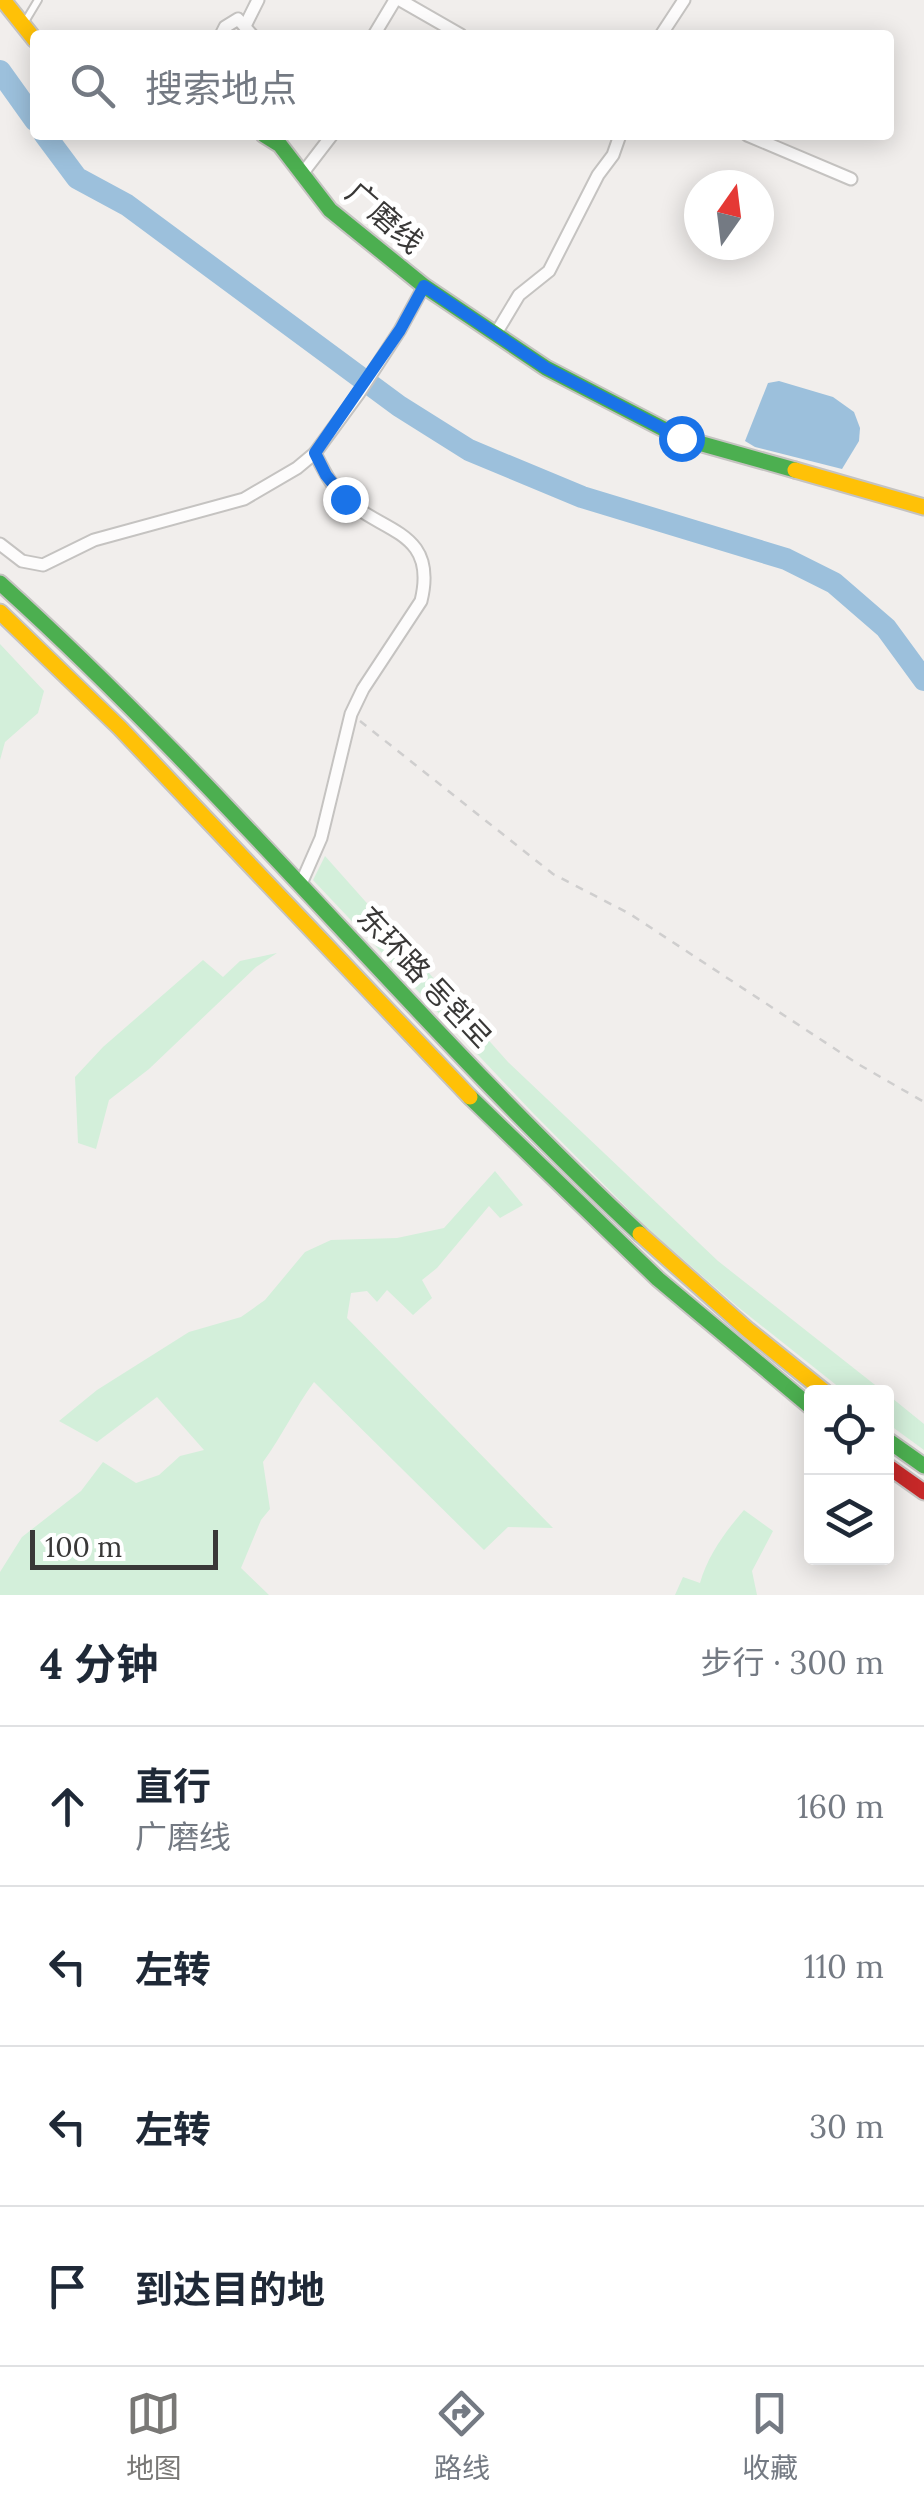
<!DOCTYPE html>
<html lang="zh">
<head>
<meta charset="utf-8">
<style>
  :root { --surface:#fff; --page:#f2f2f3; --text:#1f2937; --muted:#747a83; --line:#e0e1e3; --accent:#797876 }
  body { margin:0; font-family:Lora,"Noto Sans SC","Noto Sans KR",serif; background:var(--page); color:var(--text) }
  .controls { position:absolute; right:30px; bottom:30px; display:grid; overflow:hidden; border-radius:10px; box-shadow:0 5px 25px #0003 }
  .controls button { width:90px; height:90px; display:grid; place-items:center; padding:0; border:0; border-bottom:2px solid var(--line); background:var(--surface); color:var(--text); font:50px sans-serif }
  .compass { position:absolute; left:684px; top:170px; width:90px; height:90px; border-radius:50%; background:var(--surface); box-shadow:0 5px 25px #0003; rotate:14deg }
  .scale { position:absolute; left:30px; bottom:25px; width:188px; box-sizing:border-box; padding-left:10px; border:5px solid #393837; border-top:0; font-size:28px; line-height:35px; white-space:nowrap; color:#393837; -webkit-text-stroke:8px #fff; paint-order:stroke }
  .stop { position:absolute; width:30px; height:30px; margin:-22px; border:8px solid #1a73e8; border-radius:50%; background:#fff }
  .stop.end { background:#1a73e8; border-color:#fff; box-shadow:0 2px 10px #0008 }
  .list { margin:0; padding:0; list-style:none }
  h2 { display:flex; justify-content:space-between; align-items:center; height:130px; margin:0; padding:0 40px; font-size:42px }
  h2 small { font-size:32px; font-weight:400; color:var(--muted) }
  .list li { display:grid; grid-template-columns:65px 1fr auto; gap:30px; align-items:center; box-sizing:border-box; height:160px; padding:0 40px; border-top:2px solid var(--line) }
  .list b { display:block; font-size:38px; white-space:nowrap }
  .list p { margin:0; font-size:32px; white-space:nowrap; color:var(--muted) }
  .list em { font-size:32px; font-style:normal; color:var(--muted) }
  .icon { flex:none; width:55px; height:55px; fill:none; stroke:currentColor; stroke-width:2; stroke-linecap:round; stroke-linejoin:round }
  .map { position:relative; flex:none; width:924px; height:1595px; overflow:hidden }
  .search { position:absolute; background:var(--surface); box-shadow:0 5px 25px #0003; left:30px; right:30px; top:30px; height:110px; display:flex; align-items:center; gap:25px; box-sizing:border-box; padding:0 35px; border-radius:10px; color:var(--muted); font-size:38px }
  .sheet { height:770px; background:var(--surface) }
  nav { display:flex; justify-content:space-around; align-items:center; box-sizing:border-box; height:140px; border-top:2px solid var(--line); background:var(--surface); font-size:28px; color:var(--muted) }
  nav a { display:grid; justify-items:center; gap:5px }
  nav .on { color:var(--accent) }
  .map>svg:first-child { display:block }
  .green { fill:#d3efda }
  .water { fill:#9cc0dc }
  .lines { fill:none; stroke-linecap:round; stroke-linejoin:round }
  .river { stroke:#9cc0dc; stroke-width:22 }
  .lane-casing { stroke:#c5c3c1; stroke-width:10 }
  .street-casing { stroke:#c5c3c1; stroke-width:15 }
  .fast-casing { stroke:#c5c3c1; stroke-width:19 }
  .slow-casing { stroke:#c5c3c1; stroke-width:19 }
  .jam-casing { stroke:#c5c3c1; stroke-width:19 }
  .path { stroke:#cfcece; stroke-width:2.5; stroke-dasharray:8 8; stroke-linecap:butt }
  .lane { stroke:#fdfcfc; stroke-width:6 }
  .street { stroke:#fdfcfc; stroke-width:11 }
  .fast { stroke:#4caf50; stroke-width:15 }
  .slow { stroke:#ffc107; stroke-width:15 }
  .jam { stroke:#c62828; stroke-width:15 }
  .route { stroke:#1a73e8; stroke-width:12 }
  .labels { text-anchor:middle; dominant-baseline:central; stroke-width:10; stroke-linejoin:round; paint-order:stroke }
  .street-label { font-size:30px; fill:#393837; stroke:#fff }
</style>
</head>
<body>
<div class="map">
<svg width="924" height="1595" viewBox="0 0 924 1595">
  <rect width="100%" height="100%" fill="#f1eeec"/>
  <g class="green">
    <path d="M0,644l44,47 -6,22 -33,29 -5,18z"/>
    <path d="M325,856l183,206 210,199 166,131h-39l-107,-85 -91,-79 -115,-116 -219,-232z"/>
    <path d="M277,953l-21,14 -107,102 -40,31 -13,49 -18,-6 -3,-66 28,-30 100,-87 20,17 17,-16z"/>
    <path d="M495,1171l28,34 -23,13 -11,-12 -52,62 -15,12 10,18 -19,17 -26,-25 -10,12 -10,-11 -16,2 -4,25 206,210 -45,-1 -24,23 -170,-168c-19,26 -32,54 -51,80l7,47 -9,11 -20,48 28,27h-269v-23l22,-35 59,-46 22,-29 33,21 23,-8 21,-19 24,-6 -47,-53 -60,45 -38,-21 38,-31 92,-58 52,-15 24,-17 40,-48 26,-12 66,-2 47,-10z"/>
    <path d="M887,1394l37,30v26l-37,-27z"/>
    <path d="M744,1510l29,21 -21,40 5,24h-82l8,-18 17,6c8,-28 25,-51 44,-73z"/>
  </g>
  <path class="water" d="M779,381l54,16 21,15 6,16 -1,13 -17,28 -87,-22 -10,-6 23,-58z"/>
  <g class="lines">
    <g class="river">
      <path d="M0,71l35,49"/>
      <path d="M45,135l32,43 50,27 272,201 70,44 113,47 204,62 48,24 52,45 38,52"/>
    </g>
    <g class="lane-casing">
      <path id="lane" d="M23,25l15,-25"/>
    </g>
    <g class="street-casing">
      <g id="street">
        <path d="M400,0l61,35"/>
        <path d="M245,26l13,-26"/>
        <path d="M221,35l4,-8 13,-8 14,16"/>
        <path d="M374,35l21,-35"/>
        <path d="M661,35l23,-35"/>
        <path d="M747,135l104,44"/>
        <path d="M302,174l30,-39"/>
        <path d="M495,335l24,-40 30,-24 49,-96 15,-20 7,-20"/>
        <path d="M0,544l22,17 21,4 51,-25 150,-41 53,-31 18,-15 44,-60 41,-63 24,-44"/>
        <path d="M300,886l21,-48 30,-124 12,-25 58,-88c17,-70 -38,-68 -76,-102 -14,-13 -22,-30 -30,-46"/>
      </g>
    </g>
    <g class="fast-casing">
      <g id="fast">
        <path d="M264,135l16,10 50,65 94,76 122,82 135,70 114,32"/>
        <path d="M0,583c226,204 417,443 640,651"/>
        <path d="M470,1097l188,182 154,129"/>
        <path d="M886,1439l38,27"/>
      </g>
    </g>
    <g class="slow-casing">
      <g id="slow">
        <path d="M3,0l32,40"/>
        <path d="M795,470l129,37"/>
        <path d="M0,612l120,116 350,369"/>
        <path d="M640,1234l108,96 77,62"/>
      </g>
    </g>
    <g class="jam-casing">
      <path id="jam" d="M886,1465l38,27"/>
    </g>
    <path class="path" d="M360,721l193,153 77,40 228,150 66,38"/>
    <use href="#lane" class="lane"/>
    <use href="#street" class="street"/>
    <use href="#fast" class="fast"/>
    <use href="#slow" class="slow"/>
    <use href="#jam" class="jam"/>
  </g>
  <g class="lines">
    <path class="route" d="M345,499l-19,-24 -11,-22 85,-123 24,-44 122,82 135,70"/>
  </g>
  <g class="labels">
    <g class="street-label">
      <text transform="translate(385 217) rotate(41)">广磨线</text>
      <text transform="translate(425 977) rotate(47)">东环路 동환로</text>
    </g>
  </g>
</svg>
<div class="controls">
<button><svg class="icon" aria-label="locate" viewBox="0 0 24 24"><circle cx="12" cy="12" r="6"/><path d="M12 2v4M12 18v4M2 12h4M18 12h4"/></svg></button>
<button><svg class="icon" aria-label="layers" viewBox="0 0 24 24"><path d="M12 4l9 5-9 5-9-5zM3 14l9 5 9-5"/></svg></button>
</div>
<svg class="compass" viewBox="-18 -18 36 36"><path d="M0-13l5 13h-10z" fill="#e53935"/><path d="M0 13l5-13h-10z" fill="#747a83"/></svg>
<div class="scale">100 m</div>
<div class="stop" style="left:681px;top:438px"></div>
<div class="stop end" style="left:345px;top:499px"></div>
<div class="search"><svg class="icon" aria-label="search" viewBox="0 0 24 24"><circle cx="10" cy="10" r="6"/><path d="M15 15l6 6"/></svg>搜索地点</div>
</div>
<section class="sheet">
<h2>4 分钟<small>步行 · 300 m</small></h2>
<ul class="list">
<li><svg class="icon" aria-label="ahead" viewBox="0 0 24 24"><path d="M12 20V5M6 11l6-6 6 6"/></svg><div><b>直行</b><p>广磨线</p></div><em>160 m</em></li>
<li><svg class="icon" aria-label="left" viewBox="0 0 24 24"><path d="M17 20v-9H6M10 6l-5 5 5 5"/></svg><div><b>左转</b></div><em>110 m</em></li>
<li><svg class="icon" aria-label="left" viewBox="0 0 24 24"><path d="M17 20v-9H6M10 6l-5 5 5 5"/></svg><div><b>左转</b></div><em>30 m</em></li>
<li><svg class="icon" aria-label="arrive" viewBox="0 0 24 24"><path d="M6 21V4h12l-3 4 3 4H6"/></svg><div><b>到达目的地</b></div></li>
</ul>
</section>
<nav>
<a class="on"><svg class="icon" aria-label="map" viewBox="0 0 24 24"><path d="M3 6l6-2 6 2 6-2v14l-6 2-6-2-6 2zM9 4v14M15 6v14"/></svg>地图</a>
<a><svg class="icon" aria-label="directions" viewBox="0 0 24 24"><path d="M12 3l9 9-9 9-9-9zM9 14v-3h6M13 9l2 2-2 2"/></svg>路线</a>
<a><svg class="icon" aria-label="saved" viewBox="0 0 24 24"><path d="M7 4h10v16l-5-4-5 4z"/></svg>收藏</a>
</nav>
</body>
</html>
